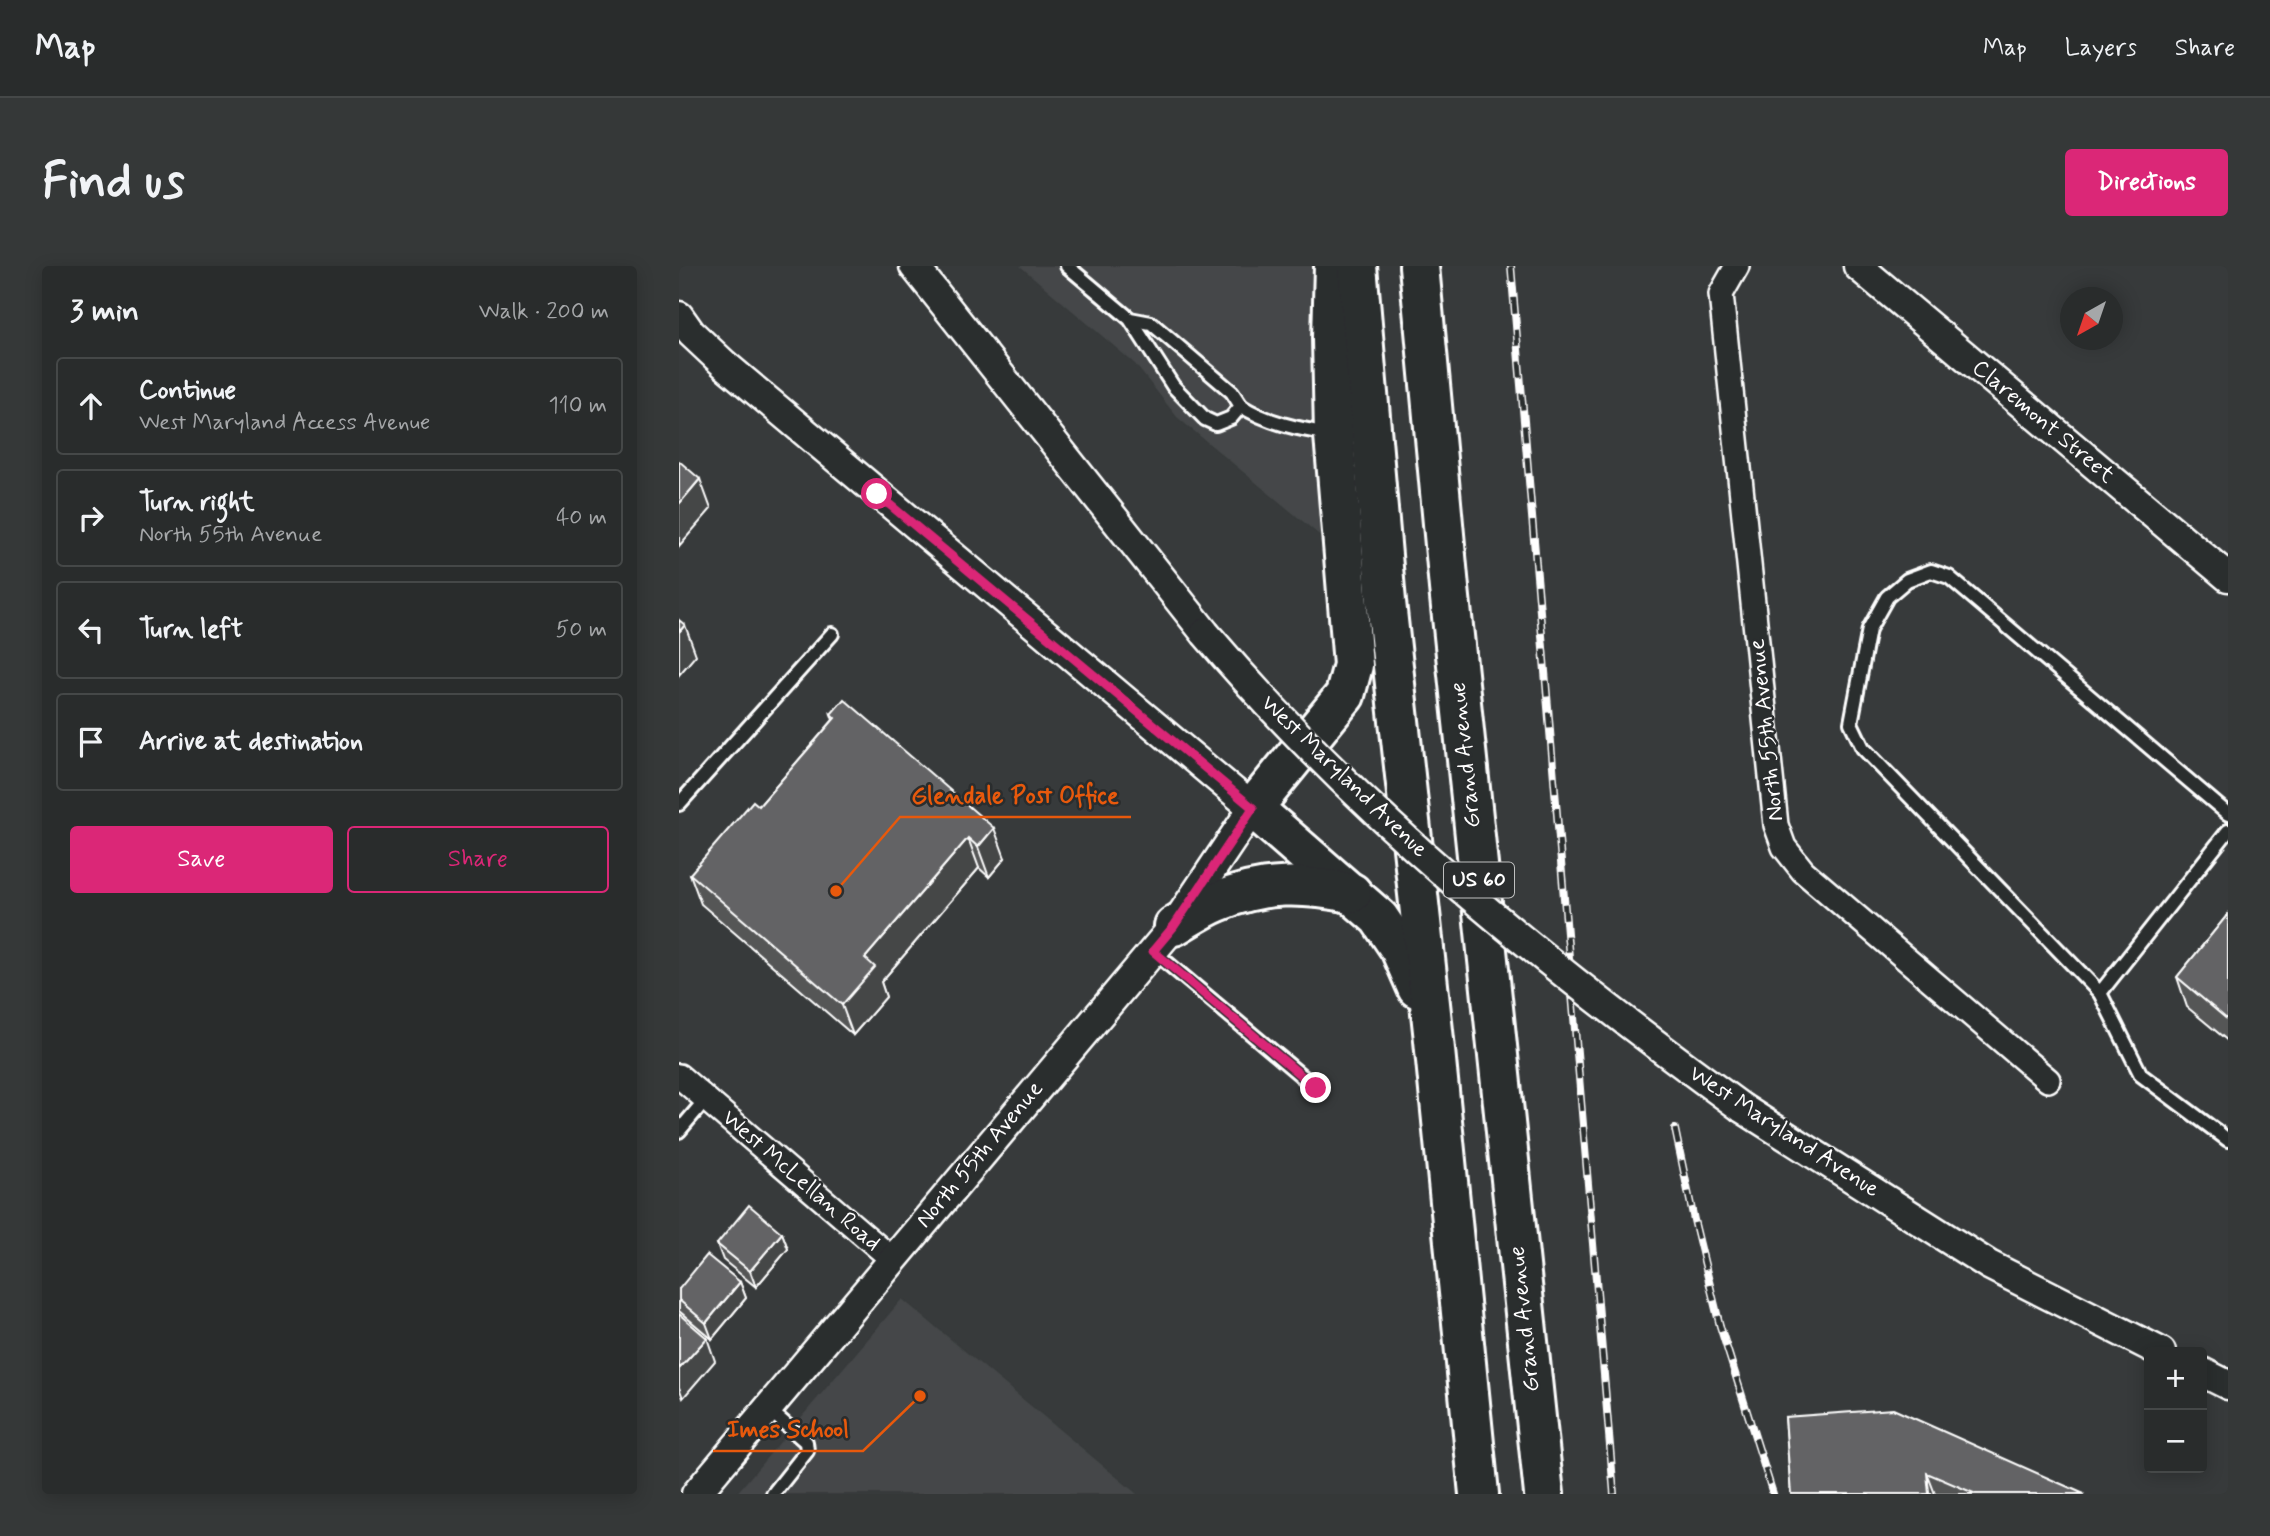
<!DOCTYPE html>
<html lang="en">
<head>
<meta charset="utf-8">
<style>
  :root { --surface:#292c2c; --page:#353838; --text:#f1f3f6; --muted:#a5a7a9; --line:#454848; --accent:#db2777 }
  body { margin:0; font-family:Mynerve,sans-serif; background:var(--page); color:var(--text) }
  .controls { position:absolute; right:21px; bottom:21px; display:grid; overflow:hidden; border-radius:7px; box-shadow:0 4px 18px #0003 }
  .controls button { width:63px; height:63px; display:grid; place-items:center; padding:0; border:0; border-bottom:2px solid var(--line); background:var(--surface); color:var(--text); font:35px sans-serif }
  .compass { position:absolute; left:1381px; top:21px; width:63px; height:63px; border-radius:50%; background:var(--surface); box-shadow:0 4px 18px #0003; rotate:220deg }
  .stop { position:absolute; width:21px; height:21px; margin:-16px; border:5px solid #db2777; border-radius:50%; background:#fff }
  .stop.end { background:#db2777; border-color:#fff; box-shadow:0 2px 7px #0008 }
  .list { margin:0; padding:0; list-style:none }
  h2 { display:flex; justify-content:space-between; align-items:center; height:91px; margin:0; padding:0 28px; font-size:30px }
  h2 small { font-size:23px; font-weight:400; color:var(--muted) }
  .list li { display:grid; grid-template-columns:46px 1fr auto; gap:21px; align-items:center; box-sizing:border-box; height:98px; margin:0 14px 14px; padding:0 14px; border:2px solid var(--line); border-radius:7px }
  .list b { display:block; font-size:26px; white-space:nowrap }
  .list p { margin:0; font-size:23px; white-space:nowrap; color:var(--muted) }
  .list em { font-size:23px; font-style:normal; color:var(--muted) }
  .actions { display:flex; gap:14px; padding:21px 28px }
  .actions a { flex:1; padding:16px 0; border:2px solid var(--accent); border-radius:7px; text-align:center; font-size:24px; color:var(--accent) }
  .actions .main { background:var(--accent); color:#fff }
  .icon { flex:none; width:38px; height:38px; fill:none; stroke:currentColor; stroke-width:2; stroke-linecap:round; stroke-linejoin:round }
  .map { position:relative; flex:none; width:1549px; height:1228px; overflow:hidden; border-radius:7px }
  header { display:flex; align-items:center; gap:42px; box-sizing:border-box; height:98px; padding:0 35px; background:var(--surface); border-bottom:2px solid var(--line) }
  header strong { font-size:33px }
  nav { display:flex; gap:38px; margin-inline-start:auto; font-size:24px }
  .intro { display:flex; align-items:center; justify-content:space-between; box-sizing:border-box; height:168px; padding:0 42px }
  h1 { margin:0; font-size:49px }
  .button { padding:18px 32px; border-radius:7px; background:var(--accent); color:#fff; font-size:24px; font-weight:700 }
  main { display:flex; gap:42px; padding:0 42px }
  aside { flex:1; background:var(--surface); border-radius:7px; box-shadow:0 4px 18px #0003 }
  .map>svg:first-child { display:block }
  .built { fill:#444748 }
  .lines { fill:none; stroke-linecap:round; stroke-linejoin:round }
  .service-casing { stroke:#fff; stroke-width:18 }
  .minor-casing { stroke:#fff; stroke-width:28 }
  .tertiary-casing { stroke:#fff; stroke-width:33 }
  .trunk-casing { stroke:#fff; stroke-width:44 }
  .service { stroke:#2a2d2e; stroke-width:12 }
  .minor { stroke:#2a2d2e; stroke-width:23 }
  .tertiary { stroke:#2a2d2e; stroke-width:28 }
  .trunk { stroke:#2a2d2e; stroke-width:38 }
  .rail-casing { stroke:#fff; stroke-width:8 }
  .rail { stroke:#2a2d2e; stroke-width:5; stroke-dasharray:16; stroke-linecap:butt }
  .tertiary-bridge-casing { stroke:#fff; stroke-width:33; stroke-linecap:butt }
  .tertiary-bridge { stroke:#2a2d2e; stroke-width:28 }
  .wall { fill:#555657; stroke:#fff; stroke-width:2 }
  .shaded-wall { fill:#454647; stroke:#fff; stroke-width:2 }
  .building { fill:#636465; stroke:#fff; stroke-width:2 }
  .route { stroke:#db2777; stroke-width:9 }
  .labels { text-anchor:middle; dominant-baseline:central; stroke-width:5; stroke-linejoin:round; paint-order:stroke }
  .shield { fill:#2a2d2e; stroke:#bfc0c0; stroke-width:2 }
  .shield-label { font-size:21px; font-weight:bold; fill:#fff }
  .street-label { font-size:23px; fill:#fff; stroke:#2a2d2e }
  .leader { fill:none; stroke:#e8590c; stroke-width:2.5 }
  .callout-dot { fill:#e8590c; stroke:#2a2d2e; stroke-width:2.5 }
  .callout-label { font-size:24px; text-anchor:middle; font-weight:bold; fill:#e8590c; stroke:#2a2d2e; stroke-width:5; stroke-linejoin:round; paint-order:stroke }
</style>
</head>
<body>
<header>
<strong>Map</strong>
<nav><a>Map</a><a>Layers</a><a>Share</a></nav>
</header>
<div class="intro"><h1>Find us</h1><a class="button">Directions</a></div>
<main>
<aside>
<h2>3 min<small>Walk · 200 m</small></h2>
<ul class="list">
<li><svg class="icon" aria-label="ahead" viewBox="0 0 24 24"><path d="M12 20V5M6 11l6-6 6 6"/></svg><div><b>Continue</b><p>West Maryland Access Avenue</p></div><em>110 m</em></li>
<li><svg class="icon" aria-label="right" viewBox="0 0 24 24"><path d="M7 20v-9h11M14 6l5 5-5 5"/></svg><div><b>Turn right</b><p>North 55th Avenue</p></div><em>40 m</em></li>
<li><svg class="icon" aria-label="left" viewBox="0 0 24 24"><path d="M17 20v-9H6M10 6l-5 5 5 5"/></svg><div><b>Turn left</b></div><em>50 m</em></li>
<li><svg class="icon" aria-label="arrive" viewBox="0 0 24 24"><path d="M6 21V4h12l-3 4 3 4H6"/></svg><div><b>Arrive at destination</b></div></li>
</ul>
<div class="actions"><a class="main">Save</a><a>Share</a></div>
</aside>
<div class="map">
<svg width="1549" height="1228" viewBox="0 0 1549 1228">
  <rect width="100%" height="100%" fill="#373a3b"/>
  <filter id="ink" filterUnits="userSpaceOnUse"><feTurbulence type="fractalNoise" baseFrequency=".0143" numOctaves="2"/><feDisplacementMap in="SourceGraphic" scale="14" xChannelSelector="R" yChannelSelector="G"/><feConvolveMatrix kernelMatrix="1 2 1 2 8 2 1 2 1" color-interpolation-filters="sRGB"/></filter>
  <g filter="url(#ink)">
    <g class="built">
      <path d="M341,0h297l12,277 -152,-126 -42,-53z"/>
      <path d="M223,1033l235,195h-401z"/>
    </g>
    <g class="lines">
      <g class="service-casing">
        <g id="service">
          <path d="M388,0l63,53 43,67 32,33 11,5 15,-6 10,-12 -9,-14 -81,-69 -21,-4"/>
          <path d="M562,140c27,17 58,23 89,28"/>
          <path d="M0,538l153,-170"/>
          <path d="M1549,565l-128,162 41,82 87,65"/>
          <path d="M474,685l163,137"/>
          <path d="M1421,727l-237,-245 -12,-25 18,-94 18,-32 20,-17 24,-9 18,6 279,237"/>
          <path d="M0,865l27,-32"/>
          <path d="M89,1143l38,33 1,9 -34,43"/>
        </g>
      </g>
      <g class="minor-casing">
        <g id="minor">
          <path d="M1058,0l-16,28 55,531 8,22 19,24 245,209"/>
          <path d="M0,810l213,183"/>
        </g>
      </g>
      <g class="tertiary-casing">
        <g id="tertiary">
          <path d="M235,0l291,367"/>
          <path d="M1179,0l370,311"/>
          <path d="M0,50l12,17 33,31 529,444 -79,118 -478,568"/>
          <path d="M1063,842l247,157 172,87"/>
          <path d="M1523,1106l26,13"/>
        </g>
      </g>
      <g class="trunk-casing">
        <g id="trunk">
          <path d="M655,0l-2,72 2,97 19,230 -8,30 -92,113 126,110 21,31 17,39"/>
          <path d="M678,0l29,336 48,438 45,454"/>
          <path d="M740,0l30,322 95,906"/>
          <path d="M495,660c14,-8 28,-18 43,-24 47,-20 86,-18 135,-9"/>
        </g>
      </g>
      <use href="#service" class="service"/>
      <use href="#minor" class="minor"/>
      <use href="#tertiary" class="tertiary"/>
      <use href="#trunk" class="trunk"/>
      <g class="rail-casing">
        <g id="rail">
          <path d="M832,0l103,1228"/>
          <path d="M996,863l19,91 26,106 53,168"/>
        </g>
      </g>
      <use href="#rail" class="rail"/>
      <g class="tertiary-bridge-casing">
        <path id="tertiary-bridge" d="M526,367c155,183 343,334 537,475"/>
      </g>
      <use href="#tertiary-bridge" class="tertiary-bridge"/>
    </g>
    <g class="wall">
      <path d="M152,448l174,144 -16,19 -10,-9 -98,114 5,15 -33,38 -152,-131 -11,-30 69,-68 74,-86z"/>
      <path d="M1549,648v127l-41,-34 -10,-30z"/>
      <path d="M103,967l6,16 -32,38 -33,-27 -6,-16z"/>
      <path d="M61,1016l6,16 -34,41 -33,-28v-22z"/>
      <path d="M1106,1151l299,77h-293z"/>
    </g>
    <g class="shaded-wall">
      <path d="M21,213l11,30 -32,37v-42z"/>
      <path d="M6,359l11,30 -17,20v-43z"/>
      <path d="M315,562l11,30 -16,19 -11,-30z"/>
      <path d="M289,572l11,30 -98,114 5,15 -33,38 -11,-30 23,-47z"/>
      <path d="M103,967l6,16 -32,38 -6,-16z"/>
      <path d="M61,1016l6,16 -34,41 -6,-16z"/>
      <path d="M28,1072l8,23 -32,37 -4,-11v-18z"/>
      <path d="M1248,1207l8,21h-6z"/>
    </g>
    <g class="building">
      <path d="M0,195l21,18 -21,25z"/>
      <path d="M0,354l6,5 -6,7z"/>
      <path d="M165,433l150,129 -16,19 -10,-9 -103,120 10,9 -33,38 -152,-131 63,-73 6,5 76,-88 -4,-4z"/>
      <path d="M1549,648v106l-51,-43z"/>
      <path d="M70,939l33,28 -32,38 -33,-27z"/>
      <path d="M28,989l33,27 -34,41 -27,-23v-11z"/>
      <path d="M0,1048l28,24 -28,31z"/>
      <path d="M1214,1143l191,85h-108l-49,-21 2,21h-138l-6,-77z"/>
    </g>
  </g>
  <g class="lines" filter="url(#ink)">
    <path class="route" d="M198,228l376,314 -79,118 -21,25 163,137"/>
  </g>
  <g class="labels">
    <rect class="shield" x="765" y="596.5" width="70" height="35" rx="5"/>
    <g class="shield-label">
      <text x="800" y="614">US 60</text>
    </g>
    <g class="street-label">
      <text transform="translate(1364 156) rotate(40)">Claremont Street</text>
      <text transform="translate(1088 464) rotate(-96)">North 55th Avenue</text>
      <text transform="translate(787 489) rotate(-96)">Grand Avenue</text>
      <text transform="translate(665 511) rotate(44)">West Maryland Avenue</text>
      <text transform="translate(1105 866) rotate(33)">West Maryland Avenue</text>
      <text transform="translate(301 889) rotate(-50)">North 55th Avenue</text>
      <text transform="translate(122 915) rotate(41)">West McLellan Road</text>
      <text transform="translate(846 1053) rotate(-96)">Grand Avenue</text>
    </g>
  </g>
  <path class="leader" d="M157 625L221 551H452M241 1130L184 1185H34"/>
  <g class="callout-dot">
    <circle cx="157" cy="625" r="7"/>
    <circle cx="241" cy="1130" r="7"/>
  </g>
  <g class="callout-label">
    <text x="336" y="537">Glendale Post Office</text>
    <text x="109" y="1171">Imes School</text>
  </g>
</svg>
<div class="controls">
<button>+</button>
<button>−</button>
</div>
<svg class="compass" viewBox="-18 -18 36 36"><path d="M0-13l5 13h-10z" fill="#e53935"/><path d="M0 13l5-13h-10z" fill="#a5a7a9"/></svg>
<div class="stop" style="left:198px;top:228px"></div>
<div class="stop end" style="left:637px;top:822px"></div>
</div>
</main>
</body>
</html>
